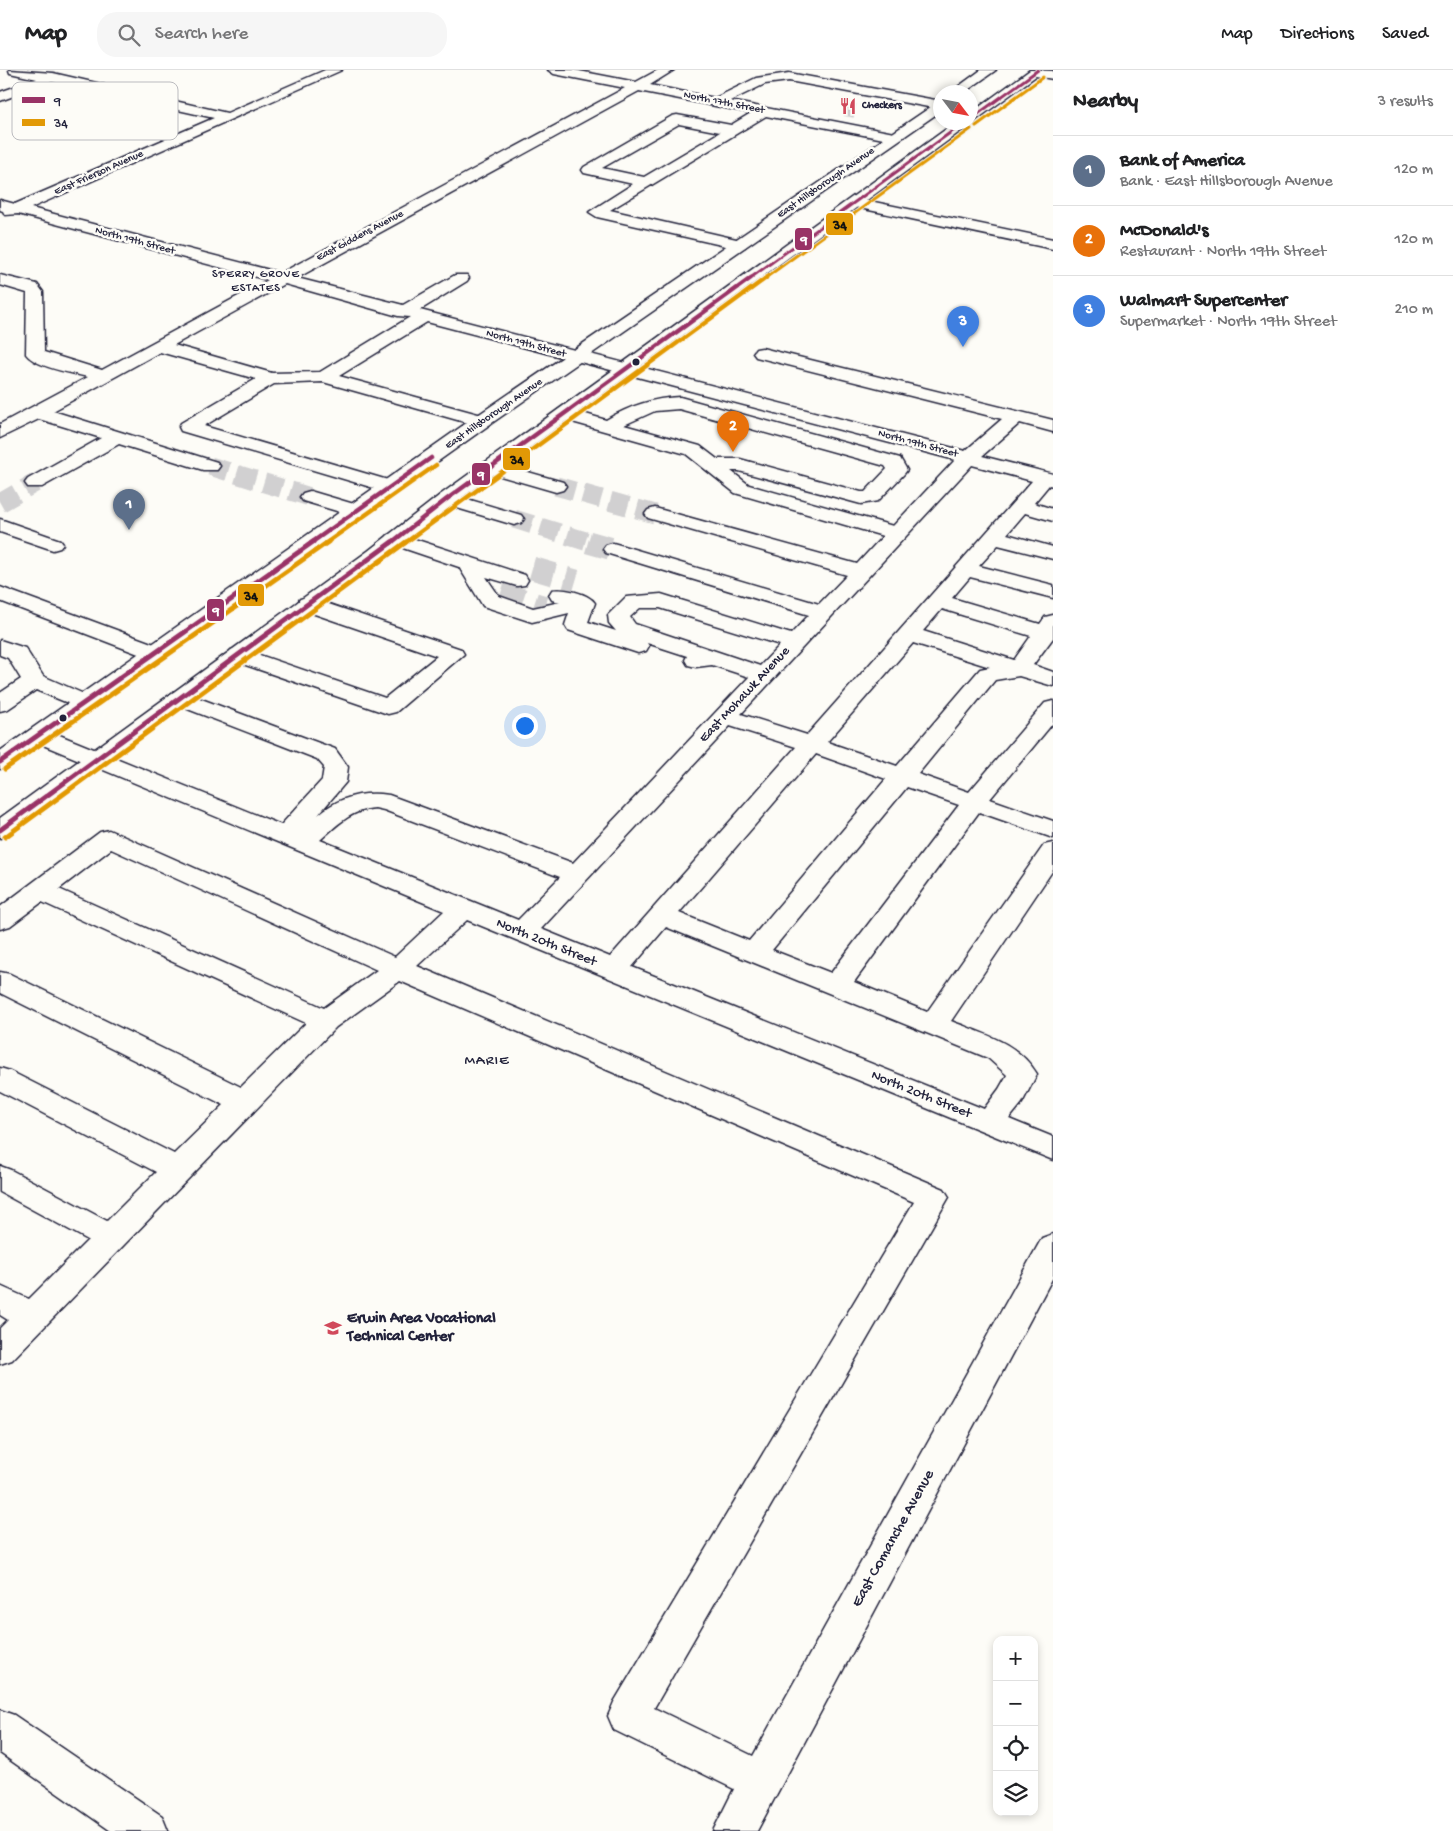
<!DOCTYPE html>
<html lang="en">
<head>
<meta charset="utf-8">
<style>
  :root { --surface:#fff; --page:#f6f6f6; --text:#202124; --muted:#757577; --line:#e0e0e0; --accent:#7c3aed }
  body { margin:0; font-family:"Gochi Hand",sans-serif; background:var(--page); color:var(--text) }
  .controls { position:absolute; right:15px; bottom:15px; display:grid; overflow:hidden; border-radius:10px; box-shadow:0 2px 8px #0003 }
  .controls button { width:45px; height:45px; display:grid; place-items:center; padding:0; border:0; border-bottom:1px solid var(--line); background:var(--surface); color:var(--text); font:25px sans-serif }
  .compass { position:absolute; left:933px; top:15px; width:45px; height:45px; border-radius:50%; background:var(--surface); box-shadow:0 2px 8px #0003; rotate:122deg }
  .you { position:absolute; left:524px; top:655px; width:18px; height:18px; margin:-12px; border:4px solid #fff; border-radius:50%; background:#1a73e8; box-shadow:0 0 0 8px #1a73e833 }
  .badge { display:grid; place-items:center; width:32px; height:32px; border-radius:50%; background:var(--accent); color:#fff; font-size:16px; font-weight:700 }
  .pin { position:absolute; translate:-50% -41px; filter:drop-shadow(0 1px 2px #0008) }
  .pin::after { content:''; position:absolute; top:26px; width:18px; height:15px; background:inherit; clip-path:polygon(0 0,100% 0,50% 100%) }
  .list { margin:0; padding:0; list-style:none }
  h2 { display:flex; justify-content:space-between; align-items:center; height:65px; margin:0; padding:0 20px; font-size:21px }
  h2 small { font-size:16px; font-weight:400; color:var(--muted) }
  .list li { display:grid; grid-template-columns:32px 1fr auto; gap:15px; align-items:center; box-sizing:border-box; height:70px; padding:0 20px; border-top:1px solid var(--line) }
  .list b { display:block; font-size:19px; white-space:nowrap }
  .list p { margin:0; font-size:16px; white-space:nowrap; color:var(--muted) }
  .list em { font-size:16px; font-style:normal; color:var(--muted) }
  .icon { flex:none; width:28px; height:28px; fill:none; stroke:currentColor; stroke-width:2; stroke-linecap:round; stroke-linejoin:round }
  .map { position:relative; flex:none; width:1053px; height:1761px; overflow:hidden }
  header { display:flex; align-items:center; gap:30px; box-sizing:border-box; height:70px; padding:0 25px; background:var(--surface); border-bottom:1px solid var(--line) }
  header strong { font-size:24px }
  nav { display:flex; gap:28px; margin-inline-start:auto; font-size:18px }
  .search { width:350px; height:45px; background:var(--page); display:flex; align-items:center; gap:12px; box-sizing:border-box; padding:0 18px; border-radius:20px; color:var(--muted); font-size:19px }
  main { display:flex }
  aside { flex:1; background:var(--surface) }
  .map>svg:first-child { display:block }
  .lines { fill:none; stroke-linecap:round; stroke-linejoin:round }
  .minor-tunnel-far2 { stroke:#d1d0d1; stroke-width:14; stroke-dasharray:14 8; stroke-linecap:butt }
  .minor-tunnel-far1 { stroke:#d1d0d1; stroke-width:19; stroke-dasharray:19 9; stroke-linecap:butt }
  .minor-tunnel { stroke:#d1d0d1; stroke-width:23; stroke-dasharray:23 12; stroke-linecap:butt }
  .minor-casing { stroke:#22223b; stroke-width:3 }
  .major-casing { stroke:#22223b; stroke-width:3 }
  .minor { fill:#fdfcf7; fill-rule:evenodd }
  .major { fill:#fdfcf7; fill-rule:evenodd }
  .bus-1-far2-casing { stroke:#fdfcf7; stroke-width:5 }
  .bus-1-far1-casing { stroke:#fdfcf7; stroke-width:7 }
  .bus-1-casing { stroke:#fdfcf7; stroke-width:8 }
  .bus-2-far2-casing { stroke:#fdfcf7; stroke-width:5 }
  .bus-2-far1-casing { stroke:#fdfcf7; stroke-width:7 }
  .bus-2-casing { stroke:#fdfcf7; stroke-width:8 }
  .bus-1-far2 { stroke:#936; stroke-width:3 }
  .bus-1-far1 { stroke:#936; stroke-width:4.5 }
  .bus-1 { stroke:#936; stroke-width:5 }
  .bus-2-far2 { stroke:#e29906; stroke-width:3 }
  .bus-2-far1 { stroke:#e29906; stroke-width:4.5 }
  .bus-2 { stroke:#e29906; stroke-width:5 }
  .bus-dot { fill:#22223b; stroke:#fdfcf7; stroke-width:2 }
  .labels { text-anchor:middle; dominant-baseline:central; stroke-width:5; stroke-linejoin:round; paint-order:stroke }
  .far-street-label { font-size:11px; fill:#22223b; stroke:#fdfcf7 }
  .far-poi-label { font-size:11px; font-weight:bold; fill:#22223b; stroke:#fdfcf7; text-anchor:start }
  .far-neighbourhood-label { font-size:12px; letter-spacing:1px; fill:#22223b; stroke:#fdfcf7 }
  .street-label { font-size:14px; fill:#22223b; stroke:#fdfcf7 }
  .neighbourhood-label { font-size:15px; letter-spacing:1px; fill:#22223b; stroke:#fdfcf7 }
  .near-poi-label { font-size:16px; font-weight:bold; fill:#22223b; stroke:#fdfcf7; text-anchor:start }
  .near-street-label { font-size:16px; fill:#22223b; stroke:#fdfcf7 }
  .key { fill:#fdfcf7; stroke:#bbbbbf; stroke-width:1 }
  .key-label { font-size:14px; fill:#22223b }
  .line-badge { stroke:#fdfcf7; stroke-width:2 }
  .badge-label { font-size:14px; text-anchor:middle; font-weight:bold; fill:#fff }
  .pale-badge-label { font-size:14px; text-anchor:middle; font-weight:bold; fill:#111 }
</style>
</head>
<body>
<header>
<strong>Map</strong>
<div class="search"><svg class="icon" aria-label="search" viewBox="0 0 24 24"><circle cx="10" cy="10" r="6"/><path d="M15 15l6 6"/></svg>Search here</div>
<nav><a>Map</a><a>Directions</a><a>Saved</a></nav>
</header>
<main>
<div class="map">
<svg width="1053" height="1761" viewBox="0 0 1053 1761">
  <rect width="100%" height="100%" fill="#fdfcf7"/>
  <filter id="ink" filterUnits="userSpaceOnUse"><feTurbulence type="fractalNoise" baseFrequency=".02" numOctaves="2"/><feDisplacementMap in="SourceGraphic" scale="10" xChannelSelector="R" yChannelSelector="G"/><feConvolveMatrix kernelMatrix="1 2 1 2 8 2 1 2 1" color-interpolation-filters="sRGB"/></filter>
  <g filter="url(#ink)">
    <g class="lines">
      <path class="minor-tunnel-far2" d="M845,39l10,2"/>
      <g class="minor-tunnel-far1">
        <path d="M210,396l100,31"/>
        <path d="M556,416l99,28"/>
        <path d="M0,433l35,-20"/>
        <path d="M514,449l78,24"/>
      </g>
      <g class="minor-tunnel">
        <path d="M588,472l25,7"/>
        <path d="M532,498l44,13"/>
        <path d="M501,523l44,14"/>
      </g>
      <g class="minor-casing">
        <g id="minor">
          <path d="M9,0l44,3 174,40 98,-43h17l-311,138 250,65 344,-185 -71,-14 -6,-4h26l62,12 22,-12h16l-24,15 65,13 41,-20 33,-5 152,28 -2,8 -150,-28 -24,3 -35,17 164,32 7,4 -7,4 -128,-25 -156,94 135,31 2,3 -2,3 -6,2 -142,-32 -8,-5 44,-28 -49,-11 -2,-3 2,-3 88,-51 5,-1 54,10 20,-12 -112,-22 -342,187 106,27 52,-30h12l2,3 -2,3 -47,29 545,141 37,-32 -246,-62 -3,-4 3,-4 6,-1 291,72v12l-33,-9 -38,33 71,18v12l-4,-1 -15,18 19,6v12l-28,-8 -18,21 46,13v12l-55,-14 -19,21 74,19v13l-83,-21 -18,21 88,26 5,-7 8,-2v23l-20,27 20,7v14l-34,-10 -24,4 -77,94 51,18 76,-89 8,-2v22l-63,76 63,22v17l-74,-26 -125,170 73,30 117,-167 9,-2v27l-102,151c32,13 67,21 86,53l-15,29 -13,16 44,18v23l-586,-240 -50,46 527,223 5,8 -295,511 99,48 289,-518 11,-4v43l-296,554h-44l21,-42 -120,-59 -6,-14 6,-14 300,-500 -514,-221 -64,46 -324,333 -12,4v-36l8,-8 -8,-5v-29l29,13 59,-59 -88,-48v-26l11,4 96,51 49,-49 -156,-81v-23l10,3 164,83 50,-49 -224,-112v-21l10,2 231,113 65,-64 -264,-121 -32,24 -10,3v-22l100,-75 9,-2 286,127 49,-46 -413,-171 -4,-5 4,-5 8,-2 8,2 234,95 41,-45 2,-13 -7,-8 -145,-56 -4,-5 4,-5 8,-2 155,58 13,18 -2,15 -28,33c21,-18 44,-24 71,-20l184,68 176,-186 -37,-12 -16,2 -8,-2 -3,-5 2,-4 -40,-13 2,3 -3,5 -8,2 -70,-23 -3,-5 4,-12 -37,9 -49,-16 -24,-39 -71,-24 -3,-4 3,-4 7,-2 7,2 123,40 3,5 -3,5 -8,1 -31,-9 13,19 34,12 27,-6 -8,-2 -3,-5 3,-5c12,-2 36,3 43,13l-7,19 28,9 -7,-8 -1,-8 18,-18 35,-3 130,40 18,-19 -203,-62 -3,-4 3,-4 7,-2 7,2 199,59 28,-29 -199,-57 -3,-4 3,-4 7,-2 202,56 26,-28 -148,-43 -49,-39 -128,-36 -2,-4 2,-4 7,-2 41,12c23,-14 47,-22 74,-23l220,61 7,12 -3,4 -26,27 -17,3 -122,-33h-8l18,14 144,41 62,-66 -528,-138 -88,54 150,41 2,4 -2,4h-14l-152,-43 -49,2 -70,42 194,57 3,4 -3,4h-14l-203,-60 -2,-4 2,-4 75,-44 -96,-27 -107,59 164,51 3,4 -3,4h-14l-84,-26 -77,43h-14l-3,-4 3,-4 73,-41 -62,-19 -39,19v-14l88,-47c-16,-4 -53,-10 -62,-23l1,-61 -27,-8v-10l37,9 6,8 1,60 58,18 166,-90 -250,-66 -13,1 -2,-4 -3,-1v-10l15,4 199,-86 -162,-36 -52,19v-9l37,-13 -27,-6zM679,54l41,8 -76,45 -42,-9zM285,214l113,32 12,1 -90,55 -48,1 -98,-28zM679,339l206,57 2,3 -22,23h-4l-121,-33h-23l-17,-13 -76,-21 31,-14zM972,395l60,16 -225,254 -66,-21zM640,538h20l120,37 -20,21 -125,-42 -5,-7zM942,539l89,27 -17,24 -91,-29zM913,573l77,24 -10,2 -83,97 -70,-24zM730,656l66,21 -186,210 -69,-28zM816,684l70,25 -137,162 -70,-28zM907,717l52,18 -128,168 -59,-23zM375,738l9,2 176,67 -42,43 -198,-80c17,-15 31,-30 55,-32zM111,779l266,121 -53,38 -265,-119zM666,857l322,131 19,17 -8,14 -15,20 -352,-142z"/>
          <path d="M1030,0l23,1v8l-23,-4z"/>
          <path d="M855,128l198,41v10l-203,-43 -3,-3 3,-3z"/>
          <path d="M490,391l73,21 3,4 -3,4 -7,2 -73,-21 -3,-4 3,-4z"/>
          <path d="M310,421l54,16 3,4 -3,4 -7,2 -54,-16 -3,-4 3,-4z"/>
          <path d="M447,423l74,22 3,4 -3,4 -7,2 -74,-22 -3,-4 3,-4z"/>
          <path d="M0,449l60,21 3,4 -3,4 -7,2 -53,-18z"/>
          <path d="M0,517l165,61 3,5 -3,5 -8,2 -8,-2 -149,-57z"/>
          <path d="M308,527l153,52 3,5 -68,58 -8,2 -157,-54 -3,-5 3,-5 8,-2 146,50 52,-42 -137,-47 -3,-5 3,-5z"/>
          <path d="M0,570l25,8 18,28 50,22 4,5 -4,5 -8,2 -49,-20 -28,19 -8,2v-18l21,-14 -13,-21 -8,-3z"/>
          <path d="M0,1640l14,5 148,101 6,15h-57l-111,-78z"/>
        </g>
      </g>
      <g class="major-casing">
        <g id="major">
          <path d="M981,0h15l-31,22h-14z"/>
          <path d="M1030,0h14l-590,433 -72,56 -373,276 -9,3v-20l368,-267 72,-56 516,-373h15v-9z"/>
          <path d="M941,30v11l-452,314 -480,342 -9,2v-18l475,-334z"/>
        </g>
      </g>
      <use href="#minor" class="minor"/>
      <use href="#major" class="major"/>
      <g class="bus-1-far2-casing">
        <g id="bus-1-far2">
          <path d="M971,49l67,-49"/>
          <path d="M749,209l216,-157"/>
        </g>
      </g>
      <g class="bus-1-far1-casing">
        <g id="bus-1-far1">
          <path d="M311,473l120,-85"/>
          <path d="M391,473l56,-44 304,-221"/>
        </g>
      </g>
      <g class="bus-1-casing">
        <g id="bus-1">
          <path d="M0,692l313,-220"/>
          <path d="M0,760l392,-288"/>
        </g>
      </g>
      <g class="bus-2-far2-casing">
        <g id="bus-2-far2">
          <path d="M976,56l67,-49"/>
          <path d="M764,209l207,-150"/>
        </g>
      </g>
      <g class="bus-2-far1-casing">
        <g id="bus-2-far1">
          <path d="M326,473l110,-78"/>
          <path d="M405,473l361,-265"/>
        </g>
      </g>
      <g class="bus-2-casing">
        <g id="bus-2">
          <path d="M5,699l323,-227"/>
          <path d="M5,767l401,-295"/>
        </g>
      </g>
      <use href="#bus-1-far2" class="bus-1-far2"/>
      <use href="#bus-1-far1" class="bus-1-far1"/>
      <use href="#bus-1" class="bus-1"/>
      <use href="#bus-2-far2" class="bus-2-far2"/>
      <use href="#bus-2-far1" class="bus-2-far1"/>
      <use href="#bus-2" class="bus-2"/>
    </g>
  </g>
  <defs>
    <g id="restaurant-bare" transform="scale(1.35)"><path d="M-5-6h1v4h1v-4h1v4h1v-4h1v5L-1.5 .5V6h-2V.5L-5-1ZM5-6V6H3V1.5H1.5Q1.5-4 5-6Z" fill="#d1495b" stroke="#fdfcf7" stroke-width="2.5" paint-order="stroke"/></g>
    <g id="school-bare" transform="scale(1.35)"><path d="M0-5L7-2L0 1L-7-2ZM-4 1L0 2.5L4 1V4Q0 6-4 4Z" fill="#d1495b" stroke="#fdfcf7" stroke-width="2.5" paint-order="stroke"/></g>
  </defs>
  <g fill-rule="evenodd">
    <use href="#restaurant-bare" x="848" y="36"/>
    <use href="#school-bare" x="333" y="1258"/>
  </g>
  <g class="bus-dot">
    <circle cx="636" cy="292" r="4.5"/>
    <circle cx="63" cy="648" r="4.5"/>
  </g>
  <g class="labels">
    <g class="far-street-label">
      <text transform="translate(724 33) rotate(11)">North 17th Street</text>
      <text transform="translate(99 103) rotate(-24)">East Frierson Avenue</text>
      <text transform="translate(826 113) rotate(-35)">East Hillsborough Avenue</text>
      <text transform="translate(360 166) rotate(-28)">East Giddens Avenue</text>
      <text transform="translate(135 171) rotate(15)">North 19th Street</text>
      <text transform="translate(526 274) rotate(15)">North 19th Street</text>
      <text transform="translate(494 344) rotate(-35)">East Hillsborough Avenue</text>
      <text transform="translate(918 374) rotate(15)">North 19th Street</text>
    </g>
    <g class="far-poi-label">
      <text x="862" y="36">Checkers</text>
    </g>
    <g class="far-neighbourhood-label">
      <text x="256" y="205">SPERRY GROVE<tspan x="256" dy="14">ESTATES</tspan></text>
    </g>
    <g class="street-label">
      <text transform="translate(745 625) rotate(-47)">East Mohawk Avenue</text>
      <text transform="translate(546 873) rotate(22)">North 20th Street</text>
      <text transform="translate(921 1025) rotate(22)">North 20th Street</text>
    </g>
    <g class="neighbourhood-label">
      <text x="487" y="991">MARIE</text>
    </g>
    <g class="near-poi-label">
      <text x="347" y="1249">Erwin Area Vocational<tspan x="347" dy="18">Technical Center</tspan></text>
    </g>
    <g class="near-street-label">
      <text transform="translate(894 1469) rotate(-61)">East Comanche Avenue</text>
    </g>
  </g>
  <rect x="12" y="12" width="166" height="58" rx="8" class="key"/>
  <rect x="22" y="27" width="23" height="6" fill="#936"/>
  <rect x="22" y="49" width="23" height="7" fill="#e29906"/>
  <g class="key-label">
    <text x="54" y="35">9</text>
    <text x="54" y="57">34</text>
  </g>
  <g class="line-badge">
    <rect x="825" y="142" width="29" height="24" rx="5" fill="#e29906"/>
    <rect x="794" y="157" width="19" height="24" rx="5" fill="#936"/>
    <rect x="502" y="377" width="29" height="24" rx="5" fill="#e29906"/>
    <rect x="471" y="392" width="20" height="24" rx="5" fill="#936"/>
    <rect x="237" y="513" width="28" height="24" rx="5" fill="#e29906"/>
    <rect x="206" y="528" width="19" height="24" rx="5" fill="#936"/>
  </g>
  <g class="badge-label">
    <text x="804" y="174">9</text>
    <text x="481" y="409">9</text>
    <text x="216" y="545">9</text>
  </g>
  <g class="pale-badge-label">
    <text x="840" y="159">34</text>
    <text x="517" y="394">34</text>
    <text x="251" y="530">34</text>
  </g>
</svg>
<div class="controls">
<button>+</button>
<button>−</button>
<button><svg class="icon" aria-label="locate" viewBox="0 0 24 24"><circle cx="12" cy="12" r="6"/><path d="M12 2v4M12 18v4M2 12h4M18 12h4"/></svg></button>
<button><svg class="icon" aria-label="layers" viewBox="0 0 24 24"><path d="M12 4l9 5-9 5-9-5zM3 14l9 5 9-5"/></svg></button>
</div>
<svg class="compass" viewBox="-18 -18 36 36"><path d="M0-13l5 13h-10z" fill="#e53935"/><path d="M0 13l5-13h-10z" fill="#757577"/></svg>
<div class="you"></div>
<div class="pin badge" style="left:129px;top:460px;background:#5c6f8a">1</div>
<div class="pin badge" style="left:733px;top:382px;background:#e8710a">2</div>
<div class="pin badge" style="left:963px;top:277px;background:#3f7fe0">3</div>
</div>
<aside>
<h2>Nearby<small>3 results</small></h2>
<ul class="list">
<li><span class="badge" style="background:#5c6f8a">1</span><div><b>Bank of America</b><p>Bank · East Hillsborough Avenue</p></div><em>120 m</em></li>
<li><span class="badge" style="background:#e8710a">2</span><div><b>McDonald's</b><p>Restaurant · North 19th Street</p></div><em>120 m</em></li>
<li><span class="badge" style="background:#3f7fe0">3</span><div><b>Walmart Supercenter</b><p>Supermarket · North 19th Street</p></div><em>210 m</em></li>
</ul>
</aside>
</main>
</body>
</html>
